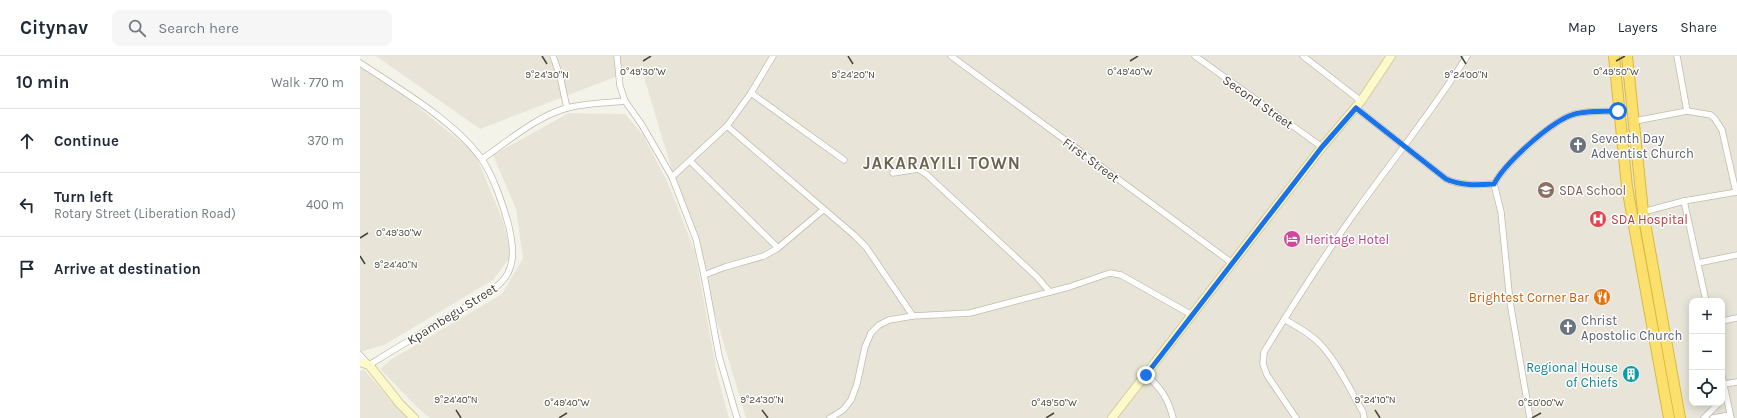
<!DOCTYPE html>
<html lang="en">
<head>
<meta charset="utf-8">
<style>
  :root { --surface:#fff; --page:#f6f6f7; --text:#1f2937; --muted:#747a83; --line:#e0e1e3 }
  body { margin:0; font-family:Karla,sans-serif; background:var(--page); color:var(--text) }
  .controls { position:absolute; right:12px; bottom:12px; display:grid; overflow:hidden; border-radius:8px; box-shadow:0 2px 10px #0003 }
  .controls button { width:36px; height:36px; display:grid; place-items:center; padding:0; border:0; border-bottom:1px solid var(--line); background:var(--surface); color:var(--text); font:20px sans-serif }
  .stop { position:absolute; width:12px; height:12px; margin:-9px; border:3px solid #1a73e8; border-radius:50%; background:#fff }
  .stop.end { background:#1a73e8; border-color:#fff; box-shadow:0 1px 4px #0008 }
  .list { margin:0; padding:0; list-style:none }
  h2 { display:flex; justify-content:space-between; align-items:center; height:52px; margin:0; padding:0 16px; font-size:17px }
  h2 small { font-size:13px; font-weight:400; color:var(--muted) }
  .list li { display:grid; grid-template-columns:26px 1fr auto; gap:12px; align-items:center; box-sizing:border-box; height:64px; padding:0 16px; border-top:1px solid var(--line) }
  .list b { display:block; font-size:15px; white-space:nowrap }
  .list p { margin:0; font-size:13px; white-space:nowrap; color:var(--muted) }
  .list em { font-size:13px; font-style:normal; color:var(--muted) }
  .icon { flex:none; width:22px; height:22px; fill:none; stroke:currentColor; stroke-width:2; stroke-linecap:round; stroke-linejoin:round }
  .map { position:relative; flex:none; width:1377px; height:362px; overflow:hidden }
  header { display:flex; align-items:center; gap:24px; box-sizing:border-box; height:56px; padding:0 20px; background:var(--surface); border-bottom:1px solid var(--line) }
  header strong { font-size:19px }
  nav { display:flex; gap:22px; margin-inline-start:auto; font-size:14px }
  .search { width:280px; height:36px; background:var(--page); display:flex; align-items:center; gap:10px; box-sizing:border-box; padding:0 14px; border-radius:8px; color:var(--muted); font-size:15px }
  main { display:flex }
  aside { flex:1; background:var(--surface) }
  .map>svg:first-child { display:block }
  .residential { fill:#e8e5d8; fill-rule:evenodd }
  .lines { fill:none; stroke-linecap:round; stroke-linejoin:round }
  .street-casing { stroke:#c0bcac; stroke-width:7 }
  .secondary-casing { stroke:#d4cc9a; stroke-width:10 }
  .highway-casing { stroke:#dcb83c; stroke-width:12 }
  .street { stroke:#fff; stroke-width:5.5 }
  .secondary { stroke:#fef9ca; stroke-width:8 }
  .highway { stroke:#fce06d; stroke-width:10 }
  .route { stroke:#1a73e8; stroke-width:5 }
  .ticks { fill:none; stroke:#484438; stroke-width:1.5 }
  .labels { text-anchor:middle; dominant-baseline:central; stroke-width:3; stroke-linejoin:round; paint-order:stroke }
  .street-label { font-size:13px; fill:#484438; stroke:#fff }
  .worship-label { font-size:13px; fill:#5b616d; stroke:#fff; text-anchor:start }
  .education-label { font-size:13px; fill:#785e54; stroke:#fff; text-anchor:start }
  .health-label { font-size:13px; fill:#be3a42; stroke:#fff; text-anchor:start }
  .hotel-label { font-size:13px; fill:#b23c85; stroke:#fff; text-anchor:start }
  .food-label { font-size:13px; fill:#c56008; stroke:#fff; text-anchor:end }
  .culture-label { font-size:13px; fill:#0d838f; stroke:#fff; text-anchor:end }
  .district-label { font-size:17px; font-weight:bold; letter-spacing:1px; fill:#6b644f; stroke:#fff }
  .ticks-label { font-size:10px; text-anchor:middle; fill:#484438; stroke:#fff; stroke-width:3; stroke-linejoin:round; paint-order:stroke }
</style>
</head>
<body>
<header>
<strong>Citynav</strong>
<div class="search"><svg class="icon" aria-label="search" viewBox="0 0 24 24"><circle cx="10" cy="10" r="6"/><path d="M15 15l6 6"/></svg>Search here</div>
<nav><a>Map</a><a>Layers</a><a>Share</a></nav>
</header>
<main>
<aside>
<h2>10 min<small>Walk · 770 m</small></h2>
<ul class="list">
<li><svg class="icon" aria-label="ahead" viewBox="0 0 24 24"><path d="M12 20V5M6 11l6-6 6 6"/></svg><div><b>Continue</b></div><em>370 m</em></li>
<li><svg class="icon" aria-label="left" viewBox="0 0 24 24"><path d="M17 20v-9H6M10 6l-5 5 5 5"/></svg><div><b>Turn left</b><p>Rotary Street (Liberation Road)</p></div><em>400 m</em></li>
<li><svg class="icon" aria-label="arrive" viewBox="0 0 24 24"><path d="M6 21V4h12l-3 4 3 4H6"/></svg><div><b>Arrive at destination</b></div></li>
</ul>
</aside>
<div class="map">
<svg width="1377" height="362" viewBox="0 0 1377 362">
  <rect width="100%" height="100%" fill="#f4f3e9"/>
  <g class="residential">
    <path d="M16,0h1361v362h-991l-105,-351 -161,62zM1332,245h30v102h-30z"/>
    <path d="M0,11l43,28 72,58 28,68 8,35 -18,24 -109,65 -24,7z"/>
    <path d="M209,57l56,1 18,21 25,48 27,69 22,122 12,44h-299l-12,-10 -38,-39 12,-10 110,-65 21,-36 -7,-49 -23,-54z"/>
    <path d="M4,314l24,27 24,21h-52v-47z"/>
  </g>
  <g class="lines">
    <g class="street-casing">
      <g id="street">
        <path d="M193,0l7,20 7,32"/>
        <path d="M257,0l3,30 5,15 17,24 30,52 24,62 8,36 15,81 18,62"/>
        <path d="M591,0l281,207"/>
        <path d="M835,0l127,91"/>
        <path d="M943,0l58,45"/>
        <path d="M1317,0l10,55"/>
        <path d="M0,7c39,26 93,57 121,95 12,17 23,49 28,69 4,18 7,37 -5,52 -9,12 -30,22 -42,30 -31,18 -62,37 -93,56l-9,-10"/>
        <path d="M391,37l93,67"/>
        <path d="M996,52l90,71c15,7 31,6 48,5l7,28 9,90 20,116"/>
        <path d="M1275,65l52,-10 24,4 4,4 7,11 14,62"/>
        <path d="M367,70l127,109 12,12 47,69"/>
        <path d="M122,103c25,-17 55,-43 85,-51 18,-5 39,-5 58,-7"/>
        <path d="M330,105l88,87"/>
        <path d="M533,117l25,-4 8,5 110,102 14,16"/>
        <path d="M312,121l55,-51 24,-33 22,-37"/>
        <path d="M1134,128c11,-20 54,-59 75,-68 15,-6 34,-4 49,-5"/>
        <path d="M1324,145l22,100"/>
        <path d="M1283,156l41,-11 53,-9"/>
        <path d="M1338,207l39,-8"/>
        <path d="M344,219l21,-8 39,-11 14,-8 45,-38"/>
        <path d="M924,263c14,8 28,16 38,27 17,19 28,44 41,66l1,6"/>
        <path d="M1362,265l15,-3"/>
        <path d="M787,319c14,14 21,23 26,43"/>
        <path d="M1362,320l9,42"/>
        <path d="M1364,328l13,-2"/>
        <path d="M470,362l13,-8 8,-10 6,-16 8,-37 6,-14 8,-8 10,-5 24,-4 57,-3 99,-26 41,-14 11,2 71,40"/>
        <path d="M936,362l-29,-43 -4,-11 1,-12c30,-49 61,-98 95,-145 36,-50 75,-98 108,-151"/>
        <path d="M1344,362l15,-15"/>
        <path d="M1353,362l17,-3"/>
      </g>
    </g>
    <g class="secondary-casing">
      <g id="secondary">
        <path d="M0,306l9,3 31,39 14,14"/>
        <path d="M752,362l210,-271 39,-46 30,-45"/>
      </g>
    </g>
    <g class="highway-casing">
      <g id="highway">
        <path d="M1254,0l13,131 42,231"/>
        <path d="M1267,0l16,156 37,206"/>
      </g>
    </g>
    <use href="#street" class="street"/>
    <use href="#secondary" class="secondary"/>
    <use href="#highway" class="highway"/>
  </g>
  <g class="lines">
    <path class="route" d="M786,319l176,-228 34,-39 90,71c15,7 31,6 48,5 11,-21 54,-59 75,-68 15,-6 34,-4 49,-5"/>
  </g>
  <path class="ticks" d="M182,0l5,8M488,0l5,8M1101,0l5,8M283,5l8,-5M770,5l8,-5M1256,5l9,-5M0,182l8,-5M0,200l5,8M96,354l5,8M402,354l6,8M1015,354l5,8M199,362l8,-5M686,362l8,-5M1172,362l9,-5"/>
  <defs>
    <g id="church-disc" transform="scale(0.9)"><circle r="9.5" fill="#6b7280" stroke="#fff"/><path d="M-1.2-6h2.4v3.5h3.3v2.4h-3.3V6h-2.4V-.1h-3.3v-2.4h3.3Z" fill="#fff"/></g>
    <g id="school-disc" transform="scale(0.9)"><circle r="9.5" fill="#8d6e63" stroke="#fff"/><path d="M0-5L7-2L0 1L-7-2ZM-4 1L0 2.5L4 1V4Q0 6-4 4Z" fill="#fff"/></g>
    <g id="hospital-disc" transform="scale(0.9)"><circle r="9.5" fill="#e0444e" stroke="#fff"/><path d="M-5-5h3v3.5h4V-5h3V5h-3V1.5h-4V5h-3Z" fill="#fff"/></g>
    <g id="hotel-disc" transform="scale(0.9)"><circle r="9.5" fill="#d1479c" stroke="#fff"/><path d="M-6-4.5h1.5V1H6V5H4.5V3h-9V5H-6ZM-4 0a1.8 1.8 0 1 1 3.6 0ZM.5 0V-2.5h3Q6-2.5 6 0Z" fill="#fff"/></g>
    <g id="restaurant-disc" transform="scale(0.9)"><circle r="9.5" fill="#e8710a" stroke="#fff"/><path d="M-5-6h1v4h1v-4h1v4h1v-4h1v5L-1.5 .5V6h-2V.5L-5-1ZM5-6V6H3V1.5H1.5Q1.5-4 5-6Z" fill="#fff"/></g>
    <g id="building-disc" transform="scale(0.9)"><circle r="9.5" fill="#0f9aa8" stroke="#fff"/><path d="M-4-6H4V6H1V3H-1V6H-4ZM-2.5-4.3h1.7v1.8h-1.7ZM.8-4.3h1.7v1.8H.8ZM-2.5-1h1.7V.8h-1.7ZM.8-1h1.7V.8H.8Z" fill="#fff"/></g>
  </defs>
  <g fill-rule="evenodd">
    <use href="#church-disc" x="1218" y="89"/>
    <use href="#school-disc" x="1186" y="134"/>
    <use href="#hospital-disc" x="1238" y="163"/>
    <use href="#hotel-disc" x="932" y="183"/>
    <use href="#restaurant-disc" x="1242" y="241"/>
    <use href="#church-disc" x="1208" y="271"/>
    <use href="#building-disc" x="1271" y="318"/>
  </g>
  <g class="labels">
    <g class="street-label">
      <text transform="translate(898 46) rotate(35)">Second Street</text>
      <text transform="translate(731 104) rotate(36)">First Street</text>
      <text transform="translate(92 258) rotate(-32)">Kpambegu Street</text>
    </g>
    <g class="worship-label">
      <text x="1231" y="82">Seventh Day<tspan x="1231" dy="15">Adventist Church</tspan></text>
      <text x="1221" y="264">Christ<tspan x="1221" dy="15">Apostolic Church</tspan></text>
    </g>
    <g class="education-label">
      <text x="1199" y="134">SDA School</text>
    </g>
    <g class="health-label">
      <text x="1251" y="163">SDA Hospital</text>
    </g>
    <g class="hotel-label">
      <text x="945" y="183">Heritage Hotel</text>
    </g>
    <g class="food-label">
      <text x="1229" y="241">Brightest Corner Bar</text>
    </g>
    <g class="culture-label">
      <text x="1258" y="311">Regional House<tspan x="1258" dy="15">of Chiefs</tspan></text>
    </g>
    <g class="district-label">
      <text x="582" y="107">JAKARAYILI TOWN</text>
    </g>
  </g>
  <g class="ticks-label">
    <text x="283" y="19">0°49'30"W</text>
    <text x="770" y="19">0°49'40"W</text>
    <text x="1256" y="19">0°49'50"W</text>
    <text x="1106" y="22">9°24'00"N</text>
    <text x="187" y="22">9°24'30"N</text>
    <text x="493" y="22">9°24'20"N</text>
    <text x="39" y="180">0°49'30"W</text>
    <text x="36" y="212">9°24'40"N</text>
    <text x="96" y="347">9°24'40"N</text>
    <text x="402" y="347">9°24'30"N</text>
    <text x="1015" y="347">9°24'10"N</text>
    <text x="207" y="350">0°49'40"W</text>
    <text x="694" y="350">0°49'50"W</text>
    <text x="1181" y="350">0°50'00"W</text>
  </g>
</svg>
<div class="controls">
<button>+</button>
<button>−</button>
<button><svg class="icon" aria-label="locate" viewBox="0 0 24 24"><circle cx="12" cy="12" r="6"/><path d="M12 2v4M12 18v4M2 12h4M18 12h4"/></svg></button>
</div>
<div class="stop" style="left:1258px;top:55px"></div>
<div class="stop end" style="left:786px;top:319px"></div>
</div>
</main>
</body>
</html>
